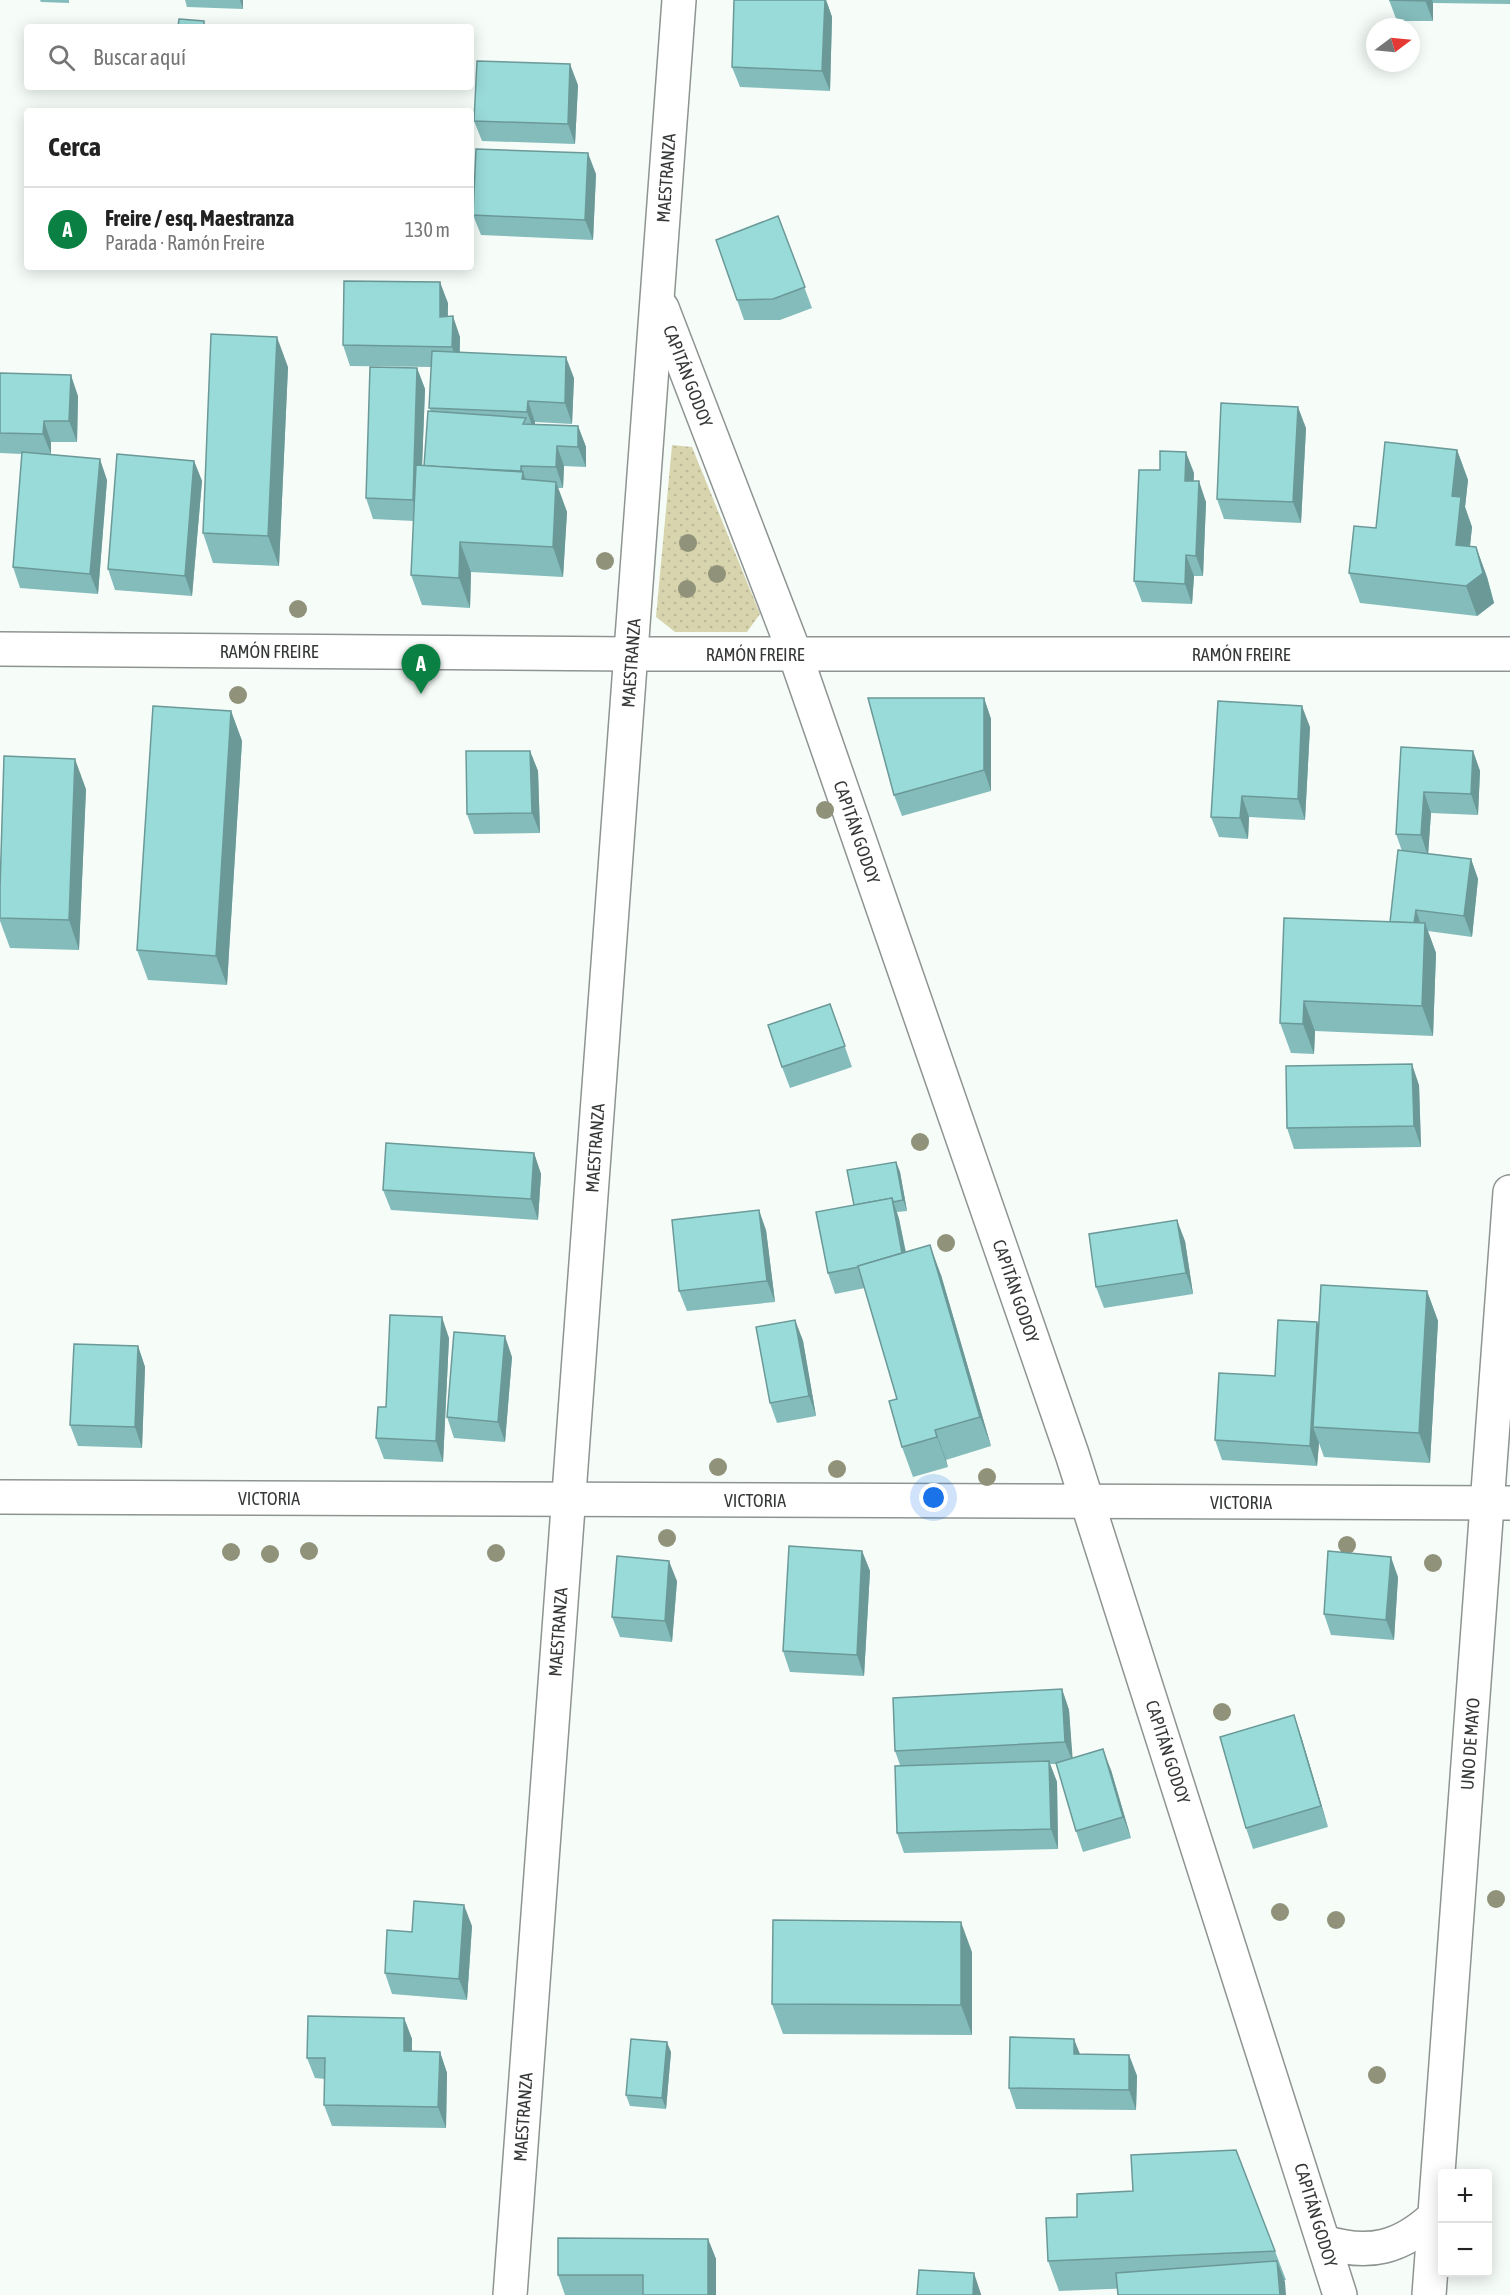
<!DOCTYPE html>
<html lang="es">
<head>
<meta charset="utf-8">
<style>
  :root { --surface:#fff; --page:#f2f2f2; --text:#222; --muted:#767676; --line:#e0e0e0; --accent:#0b8043 }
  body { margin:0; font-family:"Asap Condensed",sans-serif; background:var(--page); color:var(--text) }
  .controls { position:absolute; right:18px; bottom:18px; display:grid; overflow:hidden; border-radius:6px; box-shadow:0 3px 15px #0003 }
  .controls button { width:54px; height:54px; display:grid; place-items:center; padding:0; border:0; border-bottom:2px solid var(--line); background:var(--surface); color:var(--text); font:30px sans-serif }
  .compass { position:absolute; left:1366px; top:18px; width:54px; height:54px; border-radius:50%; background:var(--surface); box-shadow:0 3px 15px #0003; rotate:74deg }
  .you { position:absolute; left:934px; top:1498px; width:21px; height:21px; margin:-15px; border:4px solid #fff; border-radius:50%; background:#1a73e8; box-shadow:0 0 0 9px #1a73e833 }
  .badge { display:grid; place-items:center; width:39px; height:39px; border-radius:50%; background:var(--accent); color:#fff; font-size:20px; font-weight:700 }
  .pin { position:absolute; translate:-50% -50px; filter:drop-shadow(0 2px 3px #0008) }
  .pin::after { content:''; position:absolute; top:32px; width:21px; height:18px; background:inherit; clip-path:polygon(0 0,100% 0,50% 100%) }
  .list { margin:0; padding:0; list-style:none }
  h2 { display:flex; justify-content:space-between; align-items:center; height:78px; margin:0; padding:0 24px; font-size:26px }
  h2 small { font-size:20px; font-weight:400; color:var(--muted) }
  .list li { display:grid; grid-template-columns:39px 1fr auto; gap:18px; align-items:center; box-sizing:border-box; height:84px; padding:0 24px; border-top:2px solid var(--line) }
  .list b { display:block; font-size:22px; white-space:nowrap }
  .list p { margin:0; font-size:20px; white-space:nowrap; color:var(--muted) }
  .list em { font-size:20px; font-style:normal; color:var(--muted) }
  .icon { flex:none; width:33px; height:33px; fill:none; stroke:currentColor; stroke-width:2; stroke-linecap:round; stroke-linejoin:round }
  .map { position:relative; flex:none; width:1510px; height:2295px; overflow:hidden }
  .search { position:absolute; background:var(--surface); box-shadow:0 3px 15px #0003; left:24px; top:24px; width:450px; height:66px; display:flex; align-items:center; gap:15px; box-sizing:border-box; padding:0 21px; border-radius:6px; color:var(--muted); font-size:22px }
  .panel { position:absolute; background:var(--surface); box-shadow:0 3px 15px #0003; left:24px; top:108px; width:450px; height:162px; border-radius:6px }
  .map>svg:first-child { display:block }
  .green { fill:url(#green-dots) }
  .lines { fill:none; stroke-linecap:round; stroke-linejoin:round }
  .minor-casing { stroke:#8e9491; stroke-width:36 }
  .minor { stroke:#fff; stroke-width:33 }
  .tree { fill:#90927a }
  .wall { fill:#84bcbb }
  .shaded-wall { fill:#6b9998 }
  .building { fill:#99dbd9; stroke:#6b9998; stroke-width:1.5 }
  .labels { text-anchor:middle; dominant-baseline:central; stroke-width:6; stroke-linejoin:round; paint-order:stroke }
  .street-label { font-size:18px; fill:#363937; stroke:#fff }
</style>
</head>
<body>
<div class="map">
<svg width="1510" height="2295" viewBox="0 0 1510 2295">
  <defs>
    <pattern id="green-dots" width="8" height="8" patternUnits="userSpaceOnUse" patternTransform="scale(1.5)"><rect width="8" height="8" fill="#d8d5ae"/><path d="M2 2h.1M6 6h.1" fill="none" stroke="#bab896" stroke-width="1.8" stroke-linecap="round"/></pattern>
  </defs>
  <rect width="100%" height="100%" fill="#f6fdf9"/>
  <path class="green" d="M672,445l20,2 68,167 -13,18h-72l-19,-15z"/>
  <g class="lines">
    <g class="minor-casing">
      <g id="minor">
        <path d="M662,308l133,346 277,800 268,841"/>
        <path d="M0,649l631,5h879"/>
        <path d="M0,1497l1510,6"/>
        <path d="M1324,2242c45,14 77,6 111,-26"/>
        <path d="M510,2295l169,-2295"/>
        <path d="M1429,2295l81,-1103"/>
      </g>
    </g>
    <use href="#minor" class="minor"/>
  </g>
  <g class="tree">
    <circle cx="688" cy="543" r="9"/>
    <circle cx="605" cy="561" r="9"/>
    <circle cx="717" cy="574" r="9"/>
    <circle cx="687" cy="589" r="9"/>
    <circle cx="298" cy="609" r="9"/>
    <circle cx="238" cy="695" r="9"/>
    <circle cx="825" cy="810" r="9"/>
    <circle cx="920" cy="1142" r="9"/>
    <circle cx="946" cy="1243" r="9"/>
    <circle cx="718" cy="1467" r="9"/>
    <circle cx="837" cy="1469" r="9"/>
    <circle cx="987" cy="1477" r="9"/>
    <circle cx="667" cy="1538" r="9"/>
    <circle cx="1347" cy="1545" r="9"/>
    <circle cx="309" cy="1551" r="9"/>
    <circle cx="231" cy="1552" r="9"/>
    <circle cx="496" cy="1553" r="9"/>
    <circle cx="270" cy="1554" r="9"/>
    <circle cx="1433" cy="1563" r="9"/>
    <circle cx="1222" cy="1712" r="9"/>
    <circle cx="1496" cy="1899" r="9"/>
    <circle cx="1280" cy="1912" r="9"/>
    <circle cx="1336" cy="1920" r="9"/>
    <circle cx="1377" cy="2075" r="9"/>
  </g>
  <g class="wall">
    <path d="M40,0h29v3l-28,-1z"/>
    <path d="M185,0h58v9l-56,-2z"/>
    <path d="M734,0h92l6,17 -2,74 -90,-4 -8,-20z"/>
    <path d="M1389,0h121v4l-77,-1v18h-36z"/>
    <path d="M578,85l-3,59 -93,-3 -8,-20z"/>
    <path d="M596,174l-3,66 -112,-5 -8,-20z"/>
    <path d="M778,216l34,92 -32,12h-36l-7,-20z"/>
    <path d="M448,303v14l12,20v15l114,26 -2,46 -37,-2v2l43,2 8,21v20l-22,-1 -1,22h-5l9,24 -4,65 -92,-5 -1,36 -48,-3 -11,-30 3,-54 -41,-2 -7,-21 51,-130 8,21 -3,76 2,1 7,-55 -2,-3 2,-41 -81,-1 -7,-21z"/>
    <path d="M288,367l-9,199 -66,-3 -10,-30z"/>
    <path d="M0,373l78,23 -1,46h-26v12l56,26 -9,114 -78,-6 -7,-21 9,-113 -22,-1z"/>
    <path d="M1306,428l-5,95 -77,-4 -7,-20z"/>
    <path d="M1457,450l11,30 -3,27 7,20 -2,19 6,1 11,30 7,26 -17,13 -117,-13 -11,-30 27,-45z"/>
    <path d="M194,461l8,20 -10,115 -77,-6 -7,-21z"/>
    <path d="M1194,473l-1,8 13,21 -3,74h-9l-2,28 -50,-2 -8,-21z"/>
    <path d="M984,698l7,21v72l-89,25 -8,-21z"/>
    <path d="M231,711l11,30 -15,244 -79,-5 -11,-30z"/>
    <path d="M1310,727l-5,93 -56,-3 -1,22 -29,-2 -8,-20z"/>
    <path d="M1401,747l72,4 7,20 -2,44 -47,-2 -3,41 43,5 7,20 -6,58 -44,-6 8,22 -3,83 -118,-5 -1,23 -23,-1 -11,-30 110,-101 12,-71 -6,-17z"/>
    <path d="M530,751l8,20 2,62 -66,1 -7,-20z"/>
    <path d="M86,789l-7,161 -69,-2 -10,-27v-33z"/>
    <path d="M830,1004l22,63 -62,21 -8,-21z"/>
    <path d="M1419,1085l2,62 -127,2 -7,-21z"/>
    <path d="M534,1153l7,21 -3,46 -147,-10 -8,-20z"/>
    <path d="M896,1162l4,10 7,39 -10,1 2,7 7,33 35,23 50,171 -45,14 2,7 -35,10 -11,-30 -5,-48 -32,-111 -30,6 -7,-21 26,-68z"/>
    <path d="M766,1230l9,72 -88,9 -8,-20z"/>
    <path d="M1185,1241l8,53 -89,14 -8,-21z"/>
    <path d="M1427,1291l11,30 -8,142 -106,-6 -5,-14 -2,23 -95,-6 -7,-20 60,-64 42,-54 2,5z"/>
    <path d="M795,1320l8,21 13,75 -39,7 -7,-20z"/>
    <path d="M449,1338l-6,124 -59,-3 -8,-21 10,-31z"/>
    <path d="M138,1346l7,21 -3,81 -64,-2 -8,-21z"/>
    <path d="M512,1357l-7,85 -51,-4 -7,-21z"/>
    <path d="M862,1551l8,20 -6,105 -74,-4 -7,-21z"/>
    <path d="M1398,1577l-4,63 -63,-5 -7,-21z"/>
    <path d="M677,1581l-5,61 -52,-5 -8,-20z"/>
    <path d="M1062,1689l7,21 3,48 39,12 20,68 -48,14 -7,-21 -19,-67h-7l7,18 1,67 -154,4 -7,-20 3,-68 -5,-14z"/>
    <path d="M1301,1736l27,91 -75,22 -7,-21z"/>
    <path d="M472,1926l-5,74 -75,-6 -7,-21 27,-41z"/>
    <path d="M972,1952v83l-189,-1 -11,-30z"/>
    <path d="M404,2018l8,21v13h28l7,21 -1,55 -114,-2 -8,-21 1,-26 -10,-1 -8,-20z"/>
    <path d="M671,2052l-5,57 -36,-3 -4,-11z"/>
    <path d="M1129,2055l8,21 -1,34 -120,-1 -7,-21z"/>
    <path d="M708,2239l8,20v36h-151l-7,-20z"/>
    <path d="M1275,2251l11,29h-2l1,2 -226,9 -11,-30z"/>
  </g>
  <g class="shaded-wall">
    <path d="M240,0h3v9z"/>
    <path d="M825,0h1l6,17 -2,74 -8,-20z"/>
    <path d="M1425,0h7l1,3v18z"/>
    <path d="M570,64l8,21 -3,59 -7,-20z"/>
    <path d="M588,153l8,21 -3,66 -8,-20z"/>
    <path d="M440,282l8,21 -1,34 -7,-20z"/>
    <path d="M453,316l7,21 -1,30 -7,-20z"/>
    <path d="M277,337l11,30 -9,199 -11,-30z"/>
    <path d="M566,357l8,21 -2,46 -7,-21z"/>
    <path d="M417,368l8,21 -5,132 -7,-21z"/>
    <path d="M71,375l7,21 -1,46 -8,-21z"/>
    <path d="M528,401l7,21v11l-8,-21z"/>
    <path d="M1298,407l8,21 -5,95 -8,-21z"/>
    <path d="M44,421l7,21v12l-8,-20z"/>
    <path d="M578,426l8,21v20l-8,-20z"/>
    <path d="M557,446l7,20 -1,22 -7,-21z"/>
    <path d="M1457,450l11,30 -3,27 7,20 -5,47 -11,-29 -4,-49z"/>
    <path d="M1186,452l8,21 -1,28 -8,-20z"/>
    <path d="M100,459l7,21 -9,114 -8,-20z"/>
    <path d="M194,461l8,20 -10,115 -7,-20z"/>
    <path d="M521,466l12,35v8l-12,-35z"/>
    <path d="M1199,481l7,21 -3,74 -7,-20z"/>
    <path d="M556,482l11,30 -4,65 -10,-30z"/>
    <path d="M460,542l11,30 -1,36 -11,-30z"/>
    <path d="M1476,547l11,30 7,26 -17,13 -11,-30z"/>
    <path d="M1186,555l8,21 -2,28 -7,-20z"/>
    <path d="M984,698l7,21v72l-7,-21z"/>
    <path d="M1302,706l8,21 -5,93 -7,-21z"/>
    <path d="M231,711l11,30 -15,244 -11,-29z"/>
    <path d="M530,751l8,20 2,62 -8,-20z"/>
    <path d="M1473,751l7,20 -2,44 -7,-21z"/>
    <path d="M75,759l11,30 -7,161 -10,-30z"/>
    <path d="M1424,792l7,21 -3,43 -7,-21z"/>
    <path d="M1242,796l7,21 -1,22 -8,-21z"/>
    <path d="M1471,859l7,20 -6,58 -8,-21z"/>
    <path d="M1416,910l7,21 -9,-6z"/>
    <path d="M1425,923l11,30 -3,83 -11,-30z"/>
    <path d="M1304,1001l11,30 -1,23 -11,-30z"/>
    <path d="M1412,1064l7,21 2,62 -7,-21z"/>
    <path d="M534,1153l7,21 -3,46 -7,-21z"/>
    <path d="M896,1162l4,10 7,39 -4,-11z"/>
    <path d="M892,1198l7,21 12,61 -7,-21z"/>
    <path d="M759,1210l7,20 9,72 -8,-21z"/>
    <path d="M1177,1220l8,21 8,53 -7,-21z"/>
    <path d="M930,1245l11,30 50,171 -11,-29z"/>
    <path d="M1427,1291l11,30 -8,142 -11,-30z"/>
    <path d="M442,1317l7,21 -6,124 -7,-21z"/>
    <path d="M795,1320l8,21 13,75 -7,-20z"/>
    <path d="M1317,1322l8,21 -12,84 6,16 -2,23 -7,-20z"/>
    <path d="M505,1336l7,21 -7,85 -7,-20z"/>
    <path d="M138,1346l7,21 -3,81 -7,-21z"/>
    <path d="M935,1430l11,30 2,7 -11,-30z"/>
    <path d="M862,1551l8,20 -6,105 -7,-21z"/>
    <path d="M1391,1557l7,20 -4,63 -8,-20z"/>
    <path d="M669,1561l8,20 -5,61 -7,-21z"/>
    <path d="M1062,1689l7,21 4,53 -8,-21z"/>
    <path d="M1294,1715l7,21 27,91 -7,-21z"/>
    <path d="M1103,1749l8,21 20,68 -8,-21z"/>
    <path d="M1049,1761l8,21 1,67 -7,-20z"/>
    <path d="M464,1905l8,21 -5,74 -8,-21z"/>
    <path d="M961,1922l11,30v83l-11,-30z"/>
    <path d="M404,2018l8,21 -1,33 -7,-21z"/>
    <path d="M1074,2039l8,20 -8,-5z"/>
    <path d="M667,2042l4,10 -5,57 -4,-11z"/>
    <path d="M440,2052l7,21 -1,55 -8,-21z"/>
    <path d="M1129,2055l8,21 -1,34 -7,-20z"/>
    <path d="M708,2239l8,20v36h-8z"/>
    <path d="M1277,2261l8,21 1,13h-6z"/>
    <path d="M974,2273l7,21v1h-8z"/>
  </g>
  <g class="building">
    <path d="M734,0h91l-3,71 -90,-4z"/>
    <path d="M1389,0h36v1z"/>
    <path d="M179,19l25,2v6h-26z"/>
    <path d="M477,61l93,3 -2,60 -94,-3z"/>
    <path d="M476,149l112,4 -3,67 -112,-5z"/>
    <path d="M778,216l27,71 -32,12 -36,1 -21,-60z"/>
    <path d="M344,281l96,1v35l13,-1 -1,31 -109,-2z"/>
    <path d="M211,334l66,3 -9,199 -65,-3z"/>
    <path d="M432,351l134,6 -1,46 -37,-2 -1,11 -98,-4z"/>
    <path d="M370,367l47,1 -4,132 -47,-2z"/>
    <path d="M0,373l71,2 -2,46h-25l-1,13 -43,-1z"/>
    <path d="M1221,403l77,4 -5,95 -76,-3z"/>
    <path d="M428,411l98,7 -3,6 55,2v21l-21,-1 -1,21 -35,-1v5l-97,-5z"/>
    <path d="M1385,442l72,8 -5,46 9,1 -5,48 20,2 7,26 -17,13 -117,-13 5,-47 22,2z"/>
    <path d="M1160,451l26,1 -1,29h14l-3,75 -10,-1 -1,29 -51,-3 5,-111h21z"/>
    <path d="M22,452l78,7 -10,115 -77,-7z"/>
    <path d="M117,454l77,7 -9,115 -77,-7z"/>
    <path d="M416,465l107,7 -1,7 34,3 -3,65 -93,-5 -1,36 -48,-3z"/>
    <path d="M868,698h116v72l-90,25z"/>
    <path d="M1218,701l84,5 -4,93 -56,-3 -2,22 -29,-1z"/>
    <path d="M153,706l78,5 -15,245 -79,-6z"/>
    <path d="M1401,747l72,4 -2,43 -47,-2 -3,43 -25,-1z"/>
    <path d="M466,751h64l2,62 -65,1z"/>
    <path d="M4,756l71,3 -6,161 -69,-2v-30z"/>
    <path d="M1398,850l73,9 -7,57 -48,-6 -2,13 -24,-1z"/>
    <path d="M1284,918l141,5 -3,83 -118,-5 -1,23 -23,-1z"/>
    <path d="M830,1004l15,42 -63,21 -14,-42z"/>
    <path d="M1412,1064l2,62 -127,2 -1,-62z"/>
    <path d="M386,1143l148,10 -3,46 -148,-9z"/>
    <path d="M896,1162l7,38 -10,2 -1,-4 -38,7 -7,-35z"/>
    <path d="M892,1198l10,55 -44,13 1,1 -31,6 -12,-61z"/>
    <path d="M759,1210l8,71 -88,10 -7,-71z"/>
    <path d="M1177,1220l9,53 -90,14 -7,-53z"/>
    <path d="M930,1245l50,172 -45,13 2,7 -35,10 -13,-46 8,-2 -39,-133z"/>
    <path d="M1321,1285l106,6 -8,142 -106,-6z"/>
    <path d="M390,1315l52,2 -6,124 -60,-3 2,-31h8z"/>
    <path d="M795,1320l14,76 -39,7 -14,-76z"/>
    <path d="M1278,1320l39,2 -7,124 -95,-6 4,-67 56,3z"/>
    <path d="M454,1332l51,4 -7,86 -51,-5z"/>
    <path d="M74,1344l64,2 -3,81 -65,-2z"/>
    <path d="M789,1546l73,5 -5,104 -74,-4z"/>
    <path d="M1328,1551l63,6 -5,63 -62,-6z"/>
    <path d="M617,1556l52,5 -4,60 -53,-4z"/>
    <path d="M1062,1689l3,53 -170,9 -2,-53z"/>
    <path d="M1294,1715l27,91 -75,22 -26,-91z"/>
    <path d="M1103,1749l20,68 -47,14 -20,-68z"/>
    <path d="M1049,1761l2,68 -154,4 -2,-67z"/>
    <path d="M414,1901l50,4 -5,74 -74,-6 2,-43 25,2z"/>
    <path d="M773,1920l188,2v83l-189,-1z"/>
    <path d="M308,2016l96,2v33l36,1 -2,55 -114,-2 1,-47h-18z"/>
    <path d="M1010,2037l64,2v15l55,1v35l-120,-2z"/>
    <path d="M631,2039l36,3 -5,56 -36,-3z"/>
    <path d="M1236,2150l39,101 -227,10 -2,-43 31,-1v-23l56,-3 -2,-36z"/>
    <path d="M558,2238l150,1v56h-65v-20h-85z"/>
    <path d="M1277,2261l3,34h-162l-2,-22z"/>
    <path d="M919,2270l55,3 -1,22h-56z"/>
  </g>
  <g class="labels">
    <g class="street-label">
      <text transform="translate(666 178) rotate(-86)">MAESTRANZA</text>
      <text transform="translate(688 376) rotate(69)">CAPITÁN GODOY</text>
      <text x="269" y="651">RAMÓN FREIRE</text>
      <text x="755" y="654">RAMÓN FREIRE</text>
      <text x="1241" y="654">RAMÓN FREIRE</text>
      <text transform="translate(631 663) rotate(-86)">MAESTRANZA</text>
      <text transform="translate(857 832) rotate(71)">CAPITÁN GODOY</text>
      <text transform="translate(595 1148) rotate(-86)">MAESTRANZA</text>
      <text transform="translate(1016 1291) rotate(71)">CAPITÁN GODOY</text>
      <text x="269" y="1498">VICTORIA</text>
      <text x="755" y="1500">VICTORIA</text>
      <text x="1241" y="1502">VICTORIA</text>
      <text transform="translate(558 1632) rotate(-86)">MAESTRANZA</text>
      <text transform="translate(1470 1744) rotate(-86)">UNO DE MAYO</text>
      <text transform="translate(1168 1752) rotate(72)">CAPITÁN GODOY</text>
      <text transform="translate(523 2117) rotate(-86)">MAESTRANZA</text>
      <text transform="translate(1316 2215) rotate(73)">CAPITÁN GODOY</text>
    </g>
  </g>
</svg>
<div class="controls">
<button>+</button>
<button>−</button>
</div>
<svg class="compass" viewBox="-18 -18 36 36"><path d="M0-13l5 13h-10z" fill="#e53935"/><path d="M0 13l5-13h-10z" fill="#767676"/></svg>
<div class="you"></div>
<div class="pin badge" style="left:421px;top:694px">A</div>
<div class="search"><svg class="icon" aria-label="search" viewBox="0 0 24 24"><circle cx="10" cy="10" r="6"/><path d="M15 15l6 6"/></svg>Buscar aquí</div>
<section class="panel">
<h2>Cerca<small></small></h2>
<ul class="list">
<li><span class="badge">A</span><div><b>Freire / esq. Maestranza</b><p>Parada · Ramón Freire</p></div><em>130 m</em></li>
</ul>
</section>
</div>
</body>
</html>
